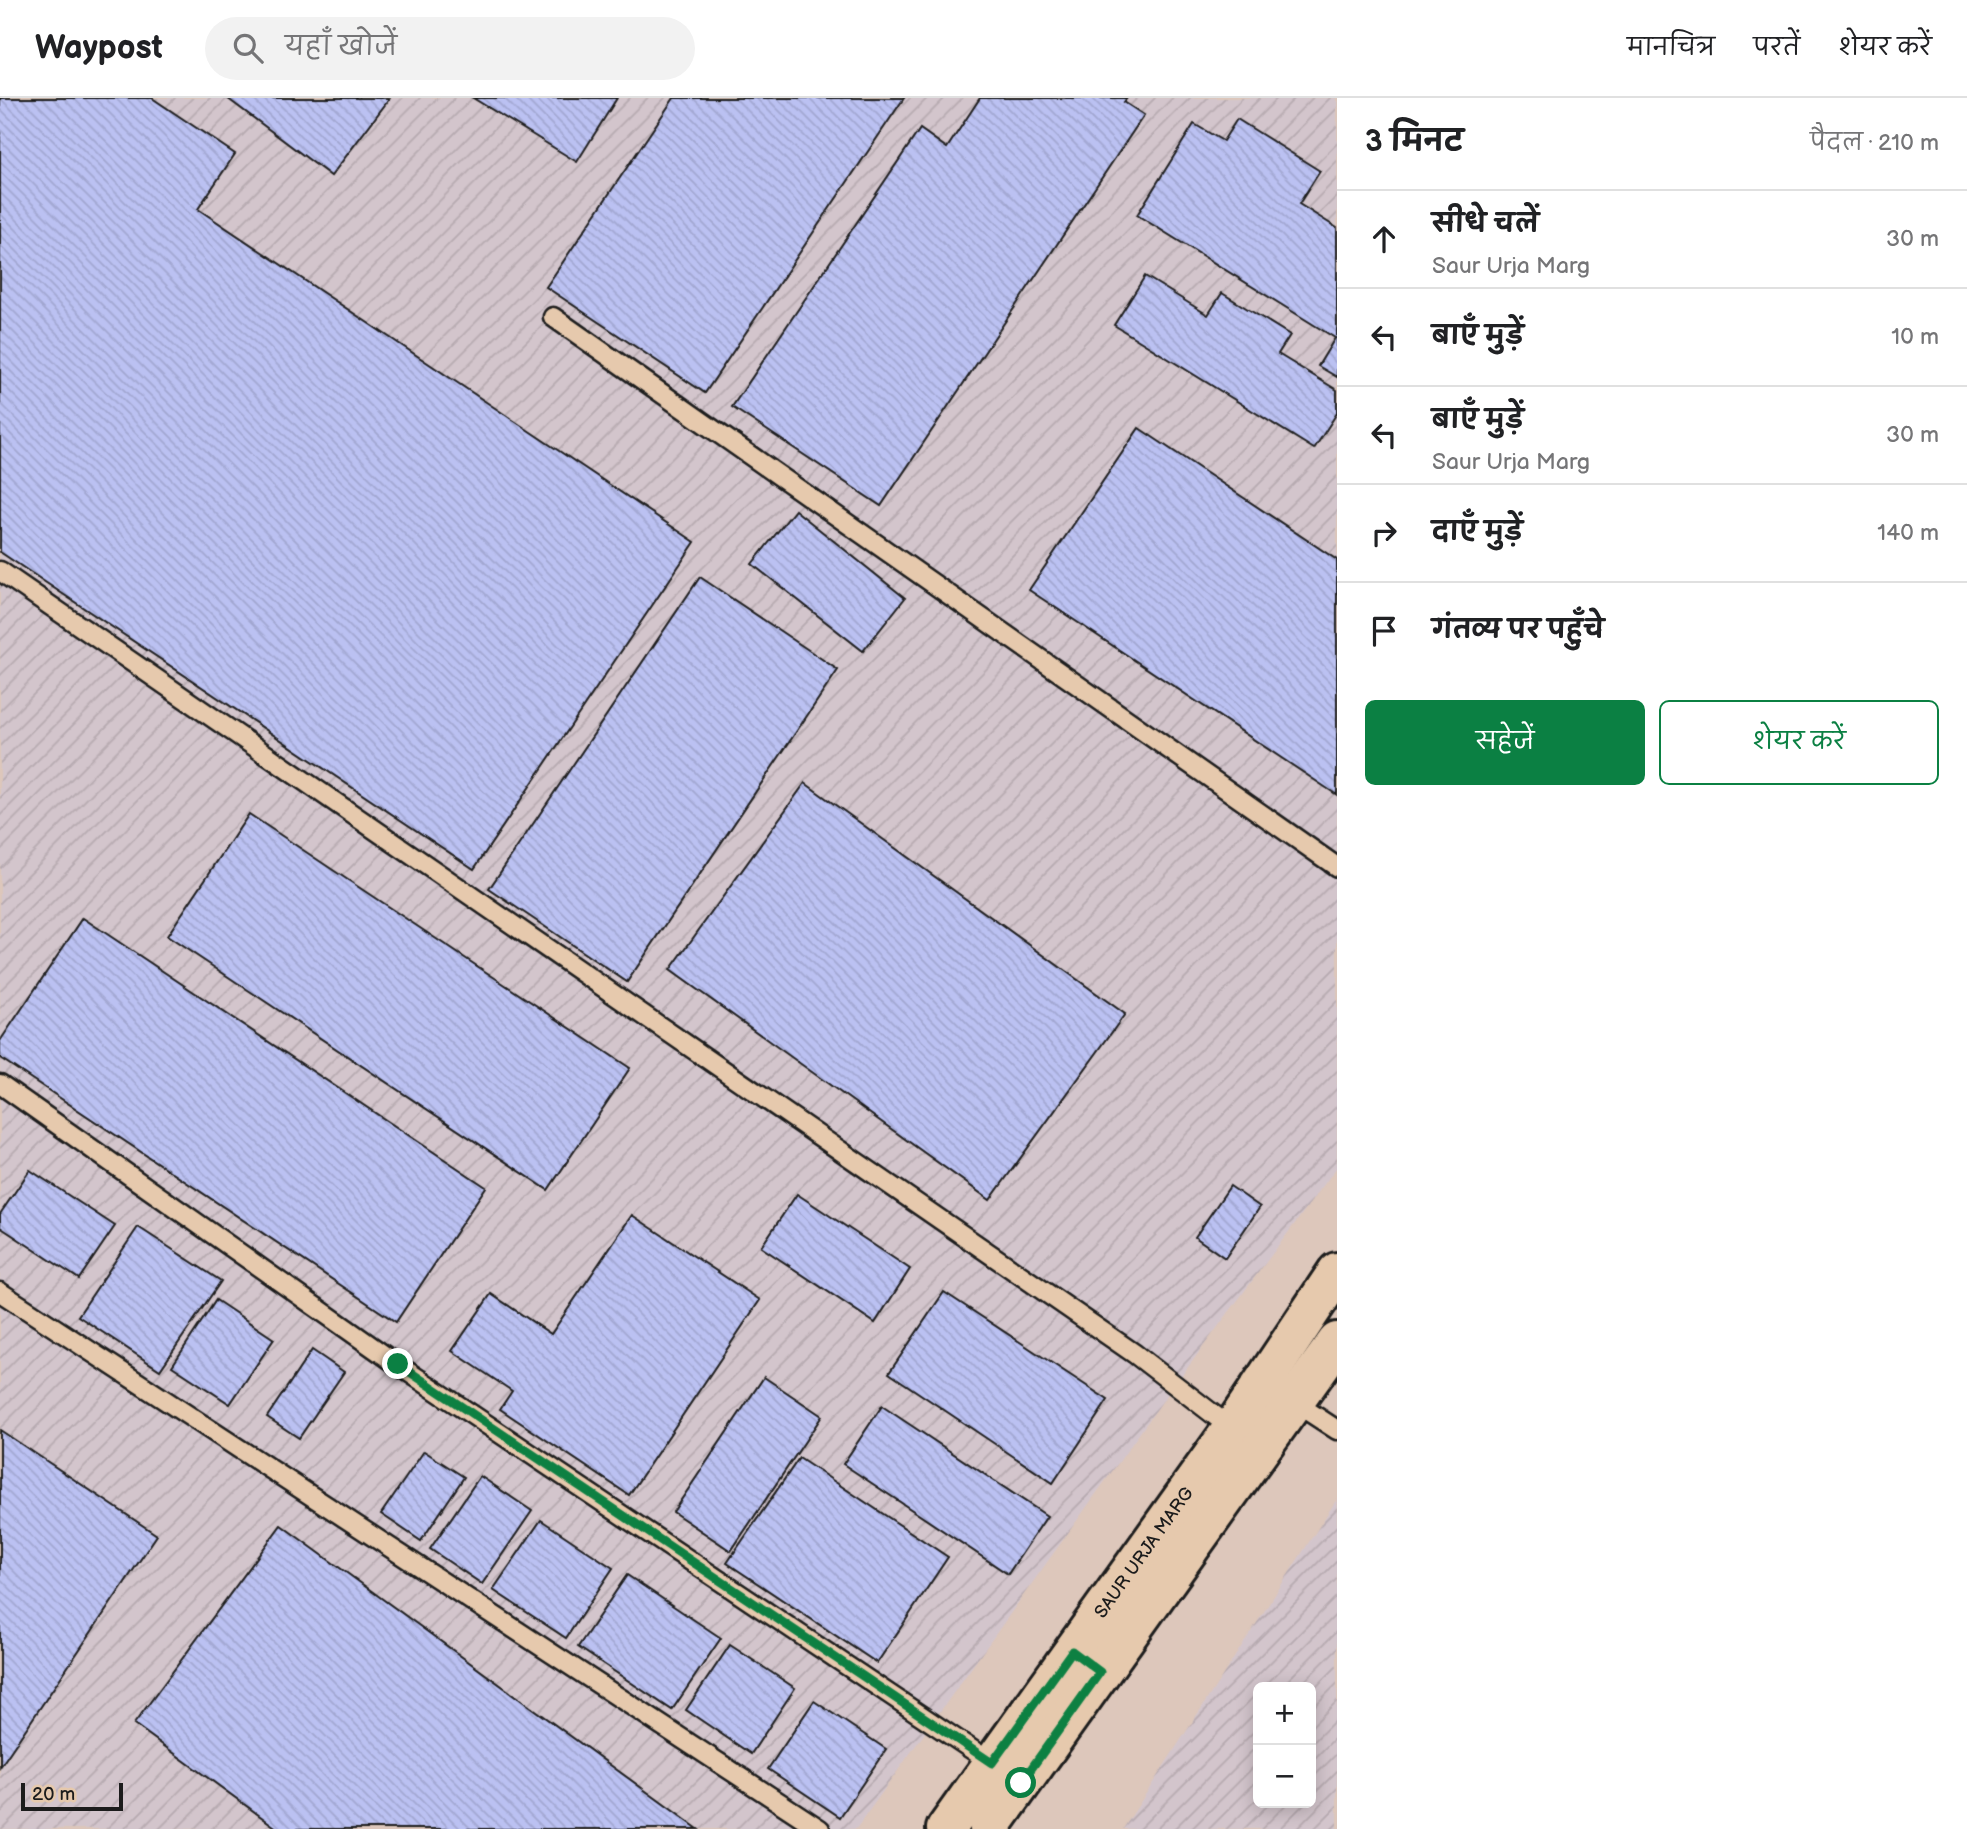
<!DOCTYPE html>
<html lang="hi">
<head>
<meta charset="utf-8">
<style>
  :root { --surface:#fff; --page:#f2f2f2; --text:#202124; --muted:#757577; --line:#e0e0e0; --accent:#0b8043 }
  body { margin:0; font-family:"Balsamiq Sans","Playpen Sans Deva",sans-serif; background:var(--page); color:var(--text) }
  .controls { position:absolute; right:21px; bottom:21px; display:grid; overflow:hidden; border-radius:10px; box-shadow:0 4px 18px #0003 }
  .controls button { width:63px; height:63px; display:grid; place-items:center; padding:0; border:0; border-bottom:2px solid var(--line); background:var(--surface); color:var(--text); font:35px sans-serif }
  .scale { position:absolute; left:21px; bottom:18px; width:102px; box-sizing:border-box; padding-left:7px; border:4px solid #1c1c1c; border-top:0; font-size:19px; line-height:24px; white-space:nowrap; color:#1c1c1c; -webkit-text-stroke:5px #e6c9ad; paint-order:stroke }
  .stop { position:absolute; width:21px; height:21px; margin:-16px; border:5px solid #0b8043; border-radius:50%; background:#fff }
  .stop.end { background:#0b8043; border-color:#fff; box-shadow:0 2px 7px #0008 }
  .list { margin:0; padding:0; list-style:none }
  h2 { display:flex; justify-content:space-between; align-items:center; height:91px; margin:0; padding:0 28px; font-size:30px }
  h2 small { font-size:23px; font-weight:400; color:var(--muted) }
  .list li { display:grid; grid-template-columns:46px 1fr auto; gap:21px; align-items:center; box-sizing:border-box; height:98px; padding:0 28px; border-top:2px solid var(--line) }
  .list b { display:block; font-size:26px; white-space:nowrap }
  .list p { margin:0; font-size:23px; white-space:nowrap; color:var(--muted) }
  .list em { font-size:23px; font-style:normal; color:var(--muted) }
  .actions { display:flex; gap:14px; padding:21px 28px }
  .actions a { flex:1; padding:16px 0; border:2px solid var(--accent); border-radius:10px; text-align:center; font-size:24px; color:var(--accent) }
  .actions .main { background:var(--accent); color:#fff }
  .icon { flex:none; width:38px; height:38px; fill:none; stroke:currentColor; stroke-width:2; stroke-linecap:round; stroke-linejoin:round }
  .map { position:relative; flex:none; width:1337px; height:1731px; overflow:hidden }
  header { display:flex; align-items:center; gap:42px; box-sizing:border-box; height:98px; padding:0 35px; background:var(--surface); border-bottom:2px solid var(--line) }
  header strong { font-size:33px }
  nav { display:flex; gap:38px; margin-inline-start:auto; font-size:24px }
  .search { width:490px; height:63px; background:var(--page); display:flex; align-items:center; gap:18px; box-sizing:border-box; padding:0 24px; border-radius:38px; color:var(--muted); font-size:26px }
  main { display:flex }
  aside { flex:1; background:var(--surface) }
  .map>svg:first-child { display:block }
  .industrial { fill:url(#industrial-furrows); fill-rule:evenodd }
  .building { fill:url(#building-back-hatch); stroke:#1c1c1c; stroke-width:2 }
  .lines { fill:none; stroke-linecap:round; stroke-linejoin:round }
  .service-casing { stroke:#1c1c1c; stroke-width:23 }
  .tertiary-casing { stroke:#1c1c1c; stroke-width:44 }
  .service { stroke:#e6c9ad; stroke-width:18 }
  .tertiary { stroke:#e6c9ad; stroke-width:38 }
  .route { stroke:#0b8043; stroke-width:9 }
  .labels { text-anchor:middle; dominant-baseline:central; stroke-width:5; stroke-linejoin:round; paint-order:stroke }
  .street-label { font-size:18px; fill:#1c1c1c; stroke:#e6c9ad }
</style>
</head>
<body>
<header>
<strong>Waypost</strong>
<div class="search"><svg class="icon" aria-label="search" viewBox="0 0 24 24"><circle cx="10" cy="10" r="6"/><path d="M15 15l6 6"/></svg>यहाँ खोजें</div>
<nav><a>मानचित्र</a><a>परतें</a><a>शेयर करें</a></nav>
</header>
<main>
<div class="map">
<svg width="1337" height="1731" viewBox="0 0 1337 1731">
  <defs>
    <pattern id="industrial-furrows" width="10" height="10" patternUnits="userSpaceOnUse" patternTransform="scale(1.75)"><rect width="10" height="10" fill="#d3c5cc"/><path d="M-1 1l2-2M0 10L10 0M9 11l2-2" fill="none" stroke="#b5a9af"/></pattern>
    <pattern id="building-back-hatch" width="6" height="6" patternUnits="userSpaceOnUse" patternTransform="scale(1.75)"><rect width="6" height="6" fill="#bbc1f2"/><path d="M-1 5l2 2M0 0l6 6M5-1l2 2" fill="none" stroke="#a0a5cf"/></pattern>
  </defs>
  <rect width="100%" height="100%" fill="#ddc7bb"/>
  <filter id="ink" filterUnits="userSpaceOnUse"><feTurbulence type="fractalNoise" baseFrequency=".0143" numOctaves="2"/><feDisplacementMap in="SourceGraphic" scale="14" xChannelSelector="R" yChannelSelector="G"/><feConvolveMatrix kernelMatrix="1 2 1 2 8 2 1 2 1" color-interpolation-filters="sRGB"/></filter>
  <g filter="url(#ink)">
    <g class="industrial">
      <path d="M0,0h1337v1069l-178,239 -303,423h-856z"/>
      <path d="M1337,1401v330h-214zM1311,1589v116h-53v-116z"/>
    </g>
    <g class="building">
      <path d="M0,0h152l83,56 -37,55 497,333 -221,327 -474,-317z"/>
      <path d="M227,0h163l-59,78z"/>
      <path d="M473,0h144l-40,64z"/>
      <path d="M674,0h230l-199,295 -159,-106z"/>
      <path d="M980,0h147l-3,4 20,13 -263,391 -149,-99 188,-278 27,19z"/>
      <path d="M1237,21l83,52 -21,33 38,24v149l-19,-11 17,-28 -198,-123 57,-91 29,17z"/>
      <path d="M1145,178l63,39 14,-22 68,42 -12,19 59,36v23l-23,36 -200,-124z"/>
      <path d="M1139,330l198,132v235l-308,-205z"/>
      <path d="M795,412l110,88 -42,53 -111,-87z"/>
      <path d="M700,479l138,93 -211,312 -138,-93z"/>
      <path d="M805,685l320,231 -135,186 -320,-230z"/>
      <path d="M249,716l381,254 -82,122 -381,-254z"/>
      <path d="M83,820l403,269 -90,135 -396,-264v-17z"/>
      <path d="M30,1072l85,56 -36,53 -79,-52v-13z"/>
      <path d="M1230,1088l30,21 -35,51 -30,-21z"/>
      <path d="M797,1096l113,75 -35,54 -114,-76z"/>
      <path d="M632,1117l128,85 -131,195 -129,-86 12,-18 -60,-40 39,-57 60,40z"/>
      <path d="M138,1129l83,54 -61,89 -82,-54z"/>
      <path d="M944,1194l164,108 -55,83 -164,-110z"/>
      <path d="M216,1202l58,39 -44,65 -58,-38z"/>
      <path d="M312,1252l32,22 -45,66 -32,-21z"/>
      <path d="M764,1279l58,39 -91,135 -58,-39z"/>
      <path d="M882,1308l165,110 -39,58 -165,-110z"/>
      <path d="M0,1332l157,105 -157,232z"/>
      <path d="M424,1353l40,26 -43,64 -40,-27z"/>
      <path d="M799,1360l149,99 -71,106 -150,-100z"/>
      <path d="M480,1378l52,35 -50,73 -52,-35z"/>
      <path d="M541,1422l72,48 -47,70 -73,-48z"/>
      <path d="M281,1427l417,304h-420l-144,-105z"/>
      <path d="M627,1477l94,63 -49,72 -94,-63z"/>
      <path d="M730,1547l65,43 -44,66 -65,-44z"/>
      <path d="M814,1603l72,48 -46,68 -72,-48z"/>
    </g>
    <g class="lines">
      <g class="service-casing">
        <g id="service">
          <path d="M553,219l784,550"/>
          <path d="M0,473l1135,783 100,77"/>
          <path d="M0,986l398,281 594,398"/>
          <path d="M0,1194l820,537"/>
          <path d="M1294,1304l43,28"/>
        </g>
      </g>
      <g class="tertiary-casing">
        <g id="tertiary">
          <path id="s1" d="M946,1731l286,-400 105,-157"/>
          <path d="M989,1731l348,-487"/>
        </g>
      </g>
      <use href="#service" class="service"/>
      <use href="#tertiary" class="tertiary"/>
    </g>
  </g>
  <g class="lines" filter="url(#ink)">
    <path class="route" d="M398,1266l594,399 80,-112 28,21 -79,111"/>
  </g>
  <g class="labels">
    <g class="street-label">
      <text stroke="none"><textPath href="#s1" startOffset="340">SAUR URJA MARG</textPath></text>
    </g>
  </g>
</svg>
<div class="controls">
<button>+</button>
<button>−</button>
</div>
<div class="scale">20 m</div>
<div class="stop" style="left:1021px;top:1685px"></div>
<div class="stop end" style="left:398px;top:1266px"></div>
</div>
<aside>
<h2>3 मिनट<small>पैदल · 210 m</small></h2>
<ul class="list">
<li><svg class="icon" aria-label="ahead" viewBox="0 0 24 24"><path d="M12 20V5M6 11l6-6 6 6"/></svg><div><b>सीधे चलें</b><p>Saur Urja Marg</p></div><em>30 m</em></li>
<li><svg class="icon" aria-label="left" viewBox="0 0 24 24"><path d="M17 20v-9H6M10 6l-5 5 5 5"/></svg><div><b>बाएँ मुड़ें</b></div><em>10 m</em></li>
<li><svg class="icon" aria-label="left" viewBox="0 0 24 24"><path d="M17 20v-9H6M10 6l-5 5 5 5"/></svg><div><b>बाएँ मुड़ें</b><p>Saur Urja Marg</p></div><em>30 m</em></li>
<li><svg class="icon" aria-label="right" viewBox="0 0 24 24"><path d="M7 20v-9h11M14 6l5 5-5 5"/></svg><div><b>दाएँ मुड़ें</b></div><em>140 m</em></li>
<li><svg class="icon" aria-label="arrive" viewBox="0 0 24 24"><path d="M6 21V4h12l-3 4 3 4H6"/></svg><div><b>गंतव्य पर पहुँचे</b></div></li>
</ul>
<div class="actions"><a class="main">सहेजें</a><a>शेयर करें</a></div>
</aside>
</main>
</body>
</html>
